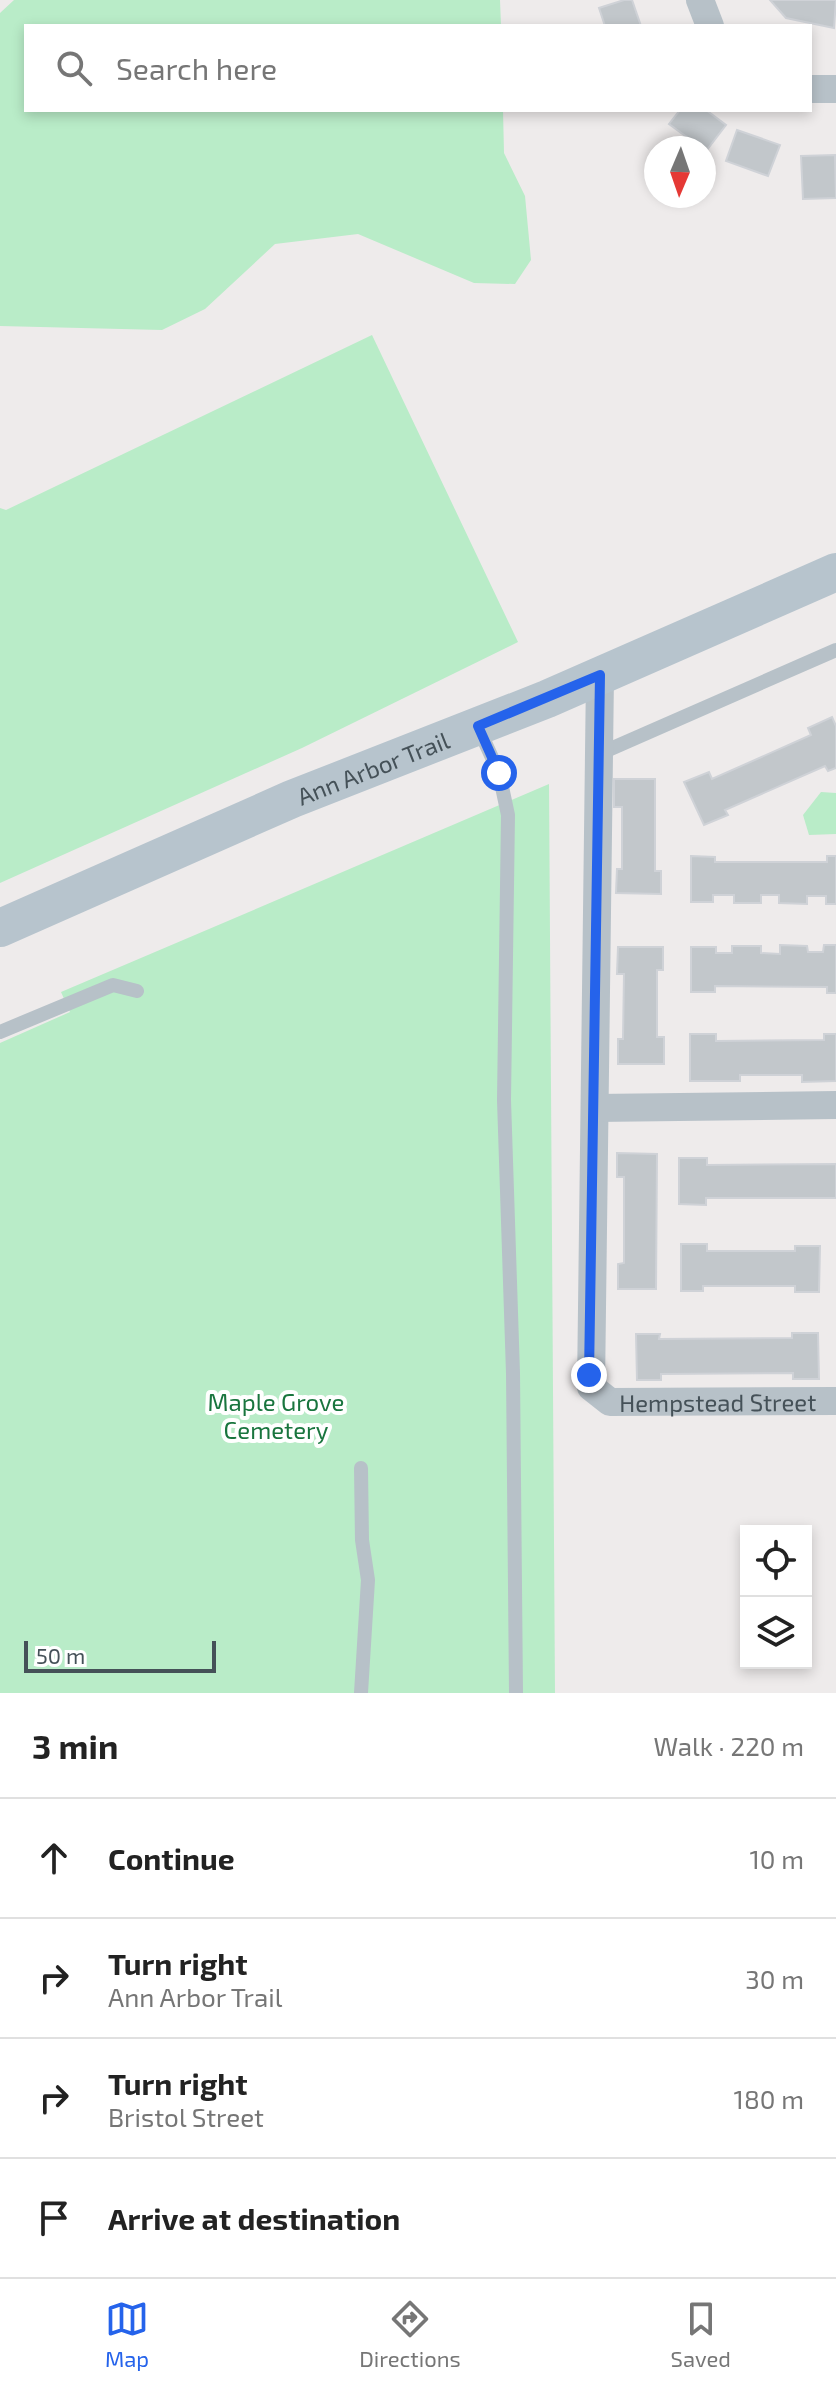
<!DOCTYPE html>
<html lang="en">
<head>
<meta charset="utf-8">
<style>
  :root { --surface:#fff; --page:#f6f6f6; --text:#222; --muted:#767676; --line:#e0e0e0; --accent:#2563eb }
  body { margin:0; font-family:"Exo 2",sans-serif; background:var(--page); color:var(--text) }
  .controls { position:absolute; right:24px; bottom:24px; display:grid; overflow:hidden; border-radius:0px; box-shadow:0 4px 12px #0003 }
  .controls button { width:72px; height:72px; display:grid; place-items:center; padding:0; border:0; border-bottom:2px solid var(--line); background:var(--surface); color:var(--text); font:40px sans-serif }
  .compass { position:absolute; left:644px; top:136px; width:72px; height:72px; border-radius:50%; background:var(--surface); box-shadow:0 4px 12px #0003; rotate:182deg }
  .scale { position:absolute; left:24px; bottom:20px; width:192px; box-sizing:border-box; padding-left:8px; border:4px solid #455158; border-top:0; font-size:22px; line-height:28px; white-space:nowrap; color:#455158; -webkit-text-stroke:6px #fff; paint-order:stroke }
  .stop { position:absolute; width:24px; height:24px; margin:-18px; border:6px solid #2563eb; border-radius:50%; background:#fff }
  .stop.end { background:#2563eb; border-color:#fff; box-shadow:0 2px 8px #0008 }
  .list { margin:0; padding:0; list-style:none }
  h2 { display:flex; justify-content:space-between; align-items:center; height:104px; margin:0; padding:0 32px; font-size:34px }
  h2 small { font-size:26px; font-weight:400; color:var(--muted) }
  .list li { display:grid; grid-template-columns:52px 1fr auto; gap:24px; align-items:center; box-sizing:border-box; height:120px; padding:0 32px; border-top:2px solid var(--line) }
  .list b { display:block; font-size:30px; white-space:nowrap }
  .list p { margin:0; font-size:26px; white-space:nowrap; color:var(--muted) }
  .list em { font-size:26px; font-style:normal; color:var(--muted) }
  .icon { flex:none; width:44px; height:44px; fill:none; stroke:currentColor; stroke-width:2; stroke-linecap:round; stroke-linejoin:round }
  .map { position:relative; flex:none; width:836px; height:1693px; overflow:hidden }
  .search { position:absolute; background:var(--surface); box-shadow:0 4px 12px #0003; left:24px; right:24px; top:24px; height:88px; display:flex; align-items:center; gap:20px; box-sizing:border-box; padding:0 28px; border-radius:0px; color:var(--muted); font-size:30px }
  .sheet { height:584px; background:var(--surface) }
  nav { display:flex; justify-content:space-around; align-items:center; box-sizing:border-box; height:112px; border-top:2px solid var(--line); background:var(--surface); font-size:22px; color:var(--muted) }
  nav a { display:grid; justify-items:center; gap:4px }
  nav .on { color:var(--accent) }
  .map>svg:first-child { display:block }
  .green { fill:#b9ecc8 }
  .building { fill:#c2c7cb; stroke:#cfd2d7; stroke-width:2 }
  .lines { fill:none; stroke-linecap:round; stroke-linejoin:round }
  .lane { stroke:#b7c1c8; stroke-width:14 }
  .street { stroke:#b7c1c8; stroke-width:28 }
  .secondary { stroke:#b7c4cd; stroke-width:38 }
  .route { stroke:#2563eb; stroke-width:10 }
  .labels { text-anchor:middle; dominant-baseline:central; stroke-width:8; stroke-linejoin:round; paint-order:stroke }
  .street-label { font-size:24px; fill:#455158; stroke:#fff }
  .park-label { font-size:24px; fill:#19753e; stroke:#fff }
</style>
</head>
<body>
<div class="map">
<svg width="836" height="1693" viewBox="0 0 836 1693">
  <rect width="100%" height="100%" fill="#eeebeb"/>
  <g class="green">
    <path d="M14,0h486l1,26h-475v84h477l1,43 21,43 6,64 -16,24 -41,-1 -116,-49 -83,10 -70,65 -43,21 -162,-4v-313z"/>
    <path d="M372,335l146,307 -216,106 -302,135v-375l6,2z"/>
    <path d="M549,784l6,909h-555v-650l70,-31 -9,-20z"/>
    <path d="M821,792l15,1v41l-27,1 -6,-20z"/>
  </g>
  <g class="building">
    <path d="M624,0h8l9,26h-36l-6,-18z"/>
    <path d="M770,0h66l-2,28 -48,-10z"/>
    <path d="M680,110h26l20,15 -20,26 -37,-27z"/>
    <path d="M737,130l43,15 -12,31 -42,-15z"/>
    <path d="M835,155l1,43 -33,1 -2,-43z"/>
    <path d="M832,717l4,9v42l-8,3 -3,-5 -100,44 3,5 -24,10 -20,-43 25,-10 3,7 99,-44 -3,-7z"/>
    <path d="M614,779h41v92h6v23l-45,-1 1,-24h5v-62h-8z"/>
    <path d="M691,856l24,1v5h112v-6h9v48h-10v-8h-19v8l-28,-1v-8h-18v8h-27v-8h-21v7h-22z"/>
    <path d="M780,945l27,1 1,6h15l1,-7h12v48h-9v-6l-112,-1v6h-24v-45h25v6h16v-7h29v7l19,1z"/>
    <path d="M618,947h45v23h-6v67h7v27h-46v-25h5l1,-65h-7z"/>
    <path d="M690,1034h26v7l108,-1v-6h12v47l-34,1v-7h-62v6h-50z"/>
    <path d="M617,1153l40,1 -1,135h-38v-25l6,-1v-86h-7z"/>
    <path d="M679,1158h28v7l129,-1v34h-130v7l-27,-1z"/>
    <path d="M681,1244h26v7h88v-5h25l-1,46h-24v-6h-92v5h-22z"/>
    <path d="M792,1333h26l1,46h-26v-6l-132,1v6h-24l-1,-46h24l-1,5 133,-1z"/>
  </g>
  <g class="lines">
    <g class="lane">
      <path d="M478,727l21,46 9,42 -4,285 9,273 3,320"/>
      <path d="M599,754l237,-104"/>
      <path d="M0,1032l113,-47 24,6"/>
      <path d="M361,1693l7,-113 -6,-40 -1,-72"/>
    </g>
    <g class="street">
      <path d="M700,0l10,26"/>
      <path d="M810,89h26"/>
      <path id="s1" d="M600,675l-9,712 19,15 226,-1"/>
      <path d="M595,1108l241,-3"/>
    </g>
    <path class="secondary" id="s2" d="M0,928l292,-129 255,-100 289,-127"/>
  </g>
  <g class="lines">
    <path class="route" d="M499,773l-21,-47 122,-51 -11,700"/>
  </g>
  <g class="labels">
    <g class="street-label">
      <text stroke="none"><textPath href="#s2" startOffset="406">Ann Arbor Trail</textPath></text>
      <text stroke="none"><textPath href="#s1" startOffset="844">Hempstead Street</textPath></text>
    </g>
    <g class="park-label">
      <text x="276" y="1401">Maple Grove<tspan x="276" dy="28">Cemetery</tspan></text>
    </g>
  </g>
</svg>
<div class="controls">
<button><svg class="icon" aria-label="locate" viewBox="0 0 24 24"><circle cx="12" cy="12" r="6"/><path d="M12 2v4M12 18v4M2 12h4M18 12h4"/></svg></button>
<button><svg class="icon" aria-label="layers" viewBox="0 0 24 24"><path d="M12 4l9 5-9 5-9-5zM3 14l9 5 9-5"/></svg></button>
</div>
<svg class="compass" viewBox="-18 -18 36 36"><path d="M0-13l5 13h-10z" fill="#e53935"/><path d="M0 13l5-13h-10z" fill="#767676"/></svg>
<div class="scale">50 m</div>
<div class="stop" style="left:499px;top:773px"></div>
<div class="stop end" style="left:589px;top:1375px"></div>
<div class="search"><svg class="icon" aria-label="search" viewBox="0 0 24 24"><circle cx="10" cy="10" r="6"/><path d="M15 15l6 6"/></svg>Search here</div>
</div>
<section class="sheet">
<h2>3 min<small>Walk · 220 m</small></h2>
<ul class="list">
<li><svg class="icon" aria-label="ahead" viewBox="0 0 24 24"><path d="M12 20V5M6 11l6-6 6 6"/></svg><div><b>Continue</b></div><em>10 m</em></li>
<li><svg class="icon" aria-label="right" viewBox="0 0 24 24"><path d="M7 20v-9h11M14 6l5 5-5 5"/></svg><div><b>Turn right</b><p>Ann Arbor Trail</p></div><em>30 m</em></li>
<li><svg class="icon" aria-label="right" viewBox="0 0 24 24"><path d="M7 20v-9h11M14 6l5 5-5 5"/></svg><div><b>Turn right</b><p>Bristol Street</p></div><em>180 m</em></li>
<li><svg class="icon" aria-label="arrive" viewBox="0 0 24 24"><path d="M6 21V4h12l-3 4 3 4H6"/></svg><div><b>Arrive at destination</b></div></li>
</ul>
</section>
<nav>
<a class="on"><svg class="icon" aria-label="map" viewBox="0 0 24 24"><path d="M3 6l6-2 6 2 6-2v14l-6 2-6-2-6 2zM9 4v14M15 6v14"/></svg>Map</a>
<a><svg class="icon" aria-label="directions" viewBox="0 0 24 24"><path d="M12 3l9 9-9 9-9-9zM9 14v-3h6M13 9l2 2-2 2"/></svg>Directions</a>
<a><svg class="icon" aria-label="saved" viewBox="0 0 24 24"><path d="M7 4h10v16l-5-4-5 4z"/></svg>Saved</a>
</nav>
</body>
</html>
